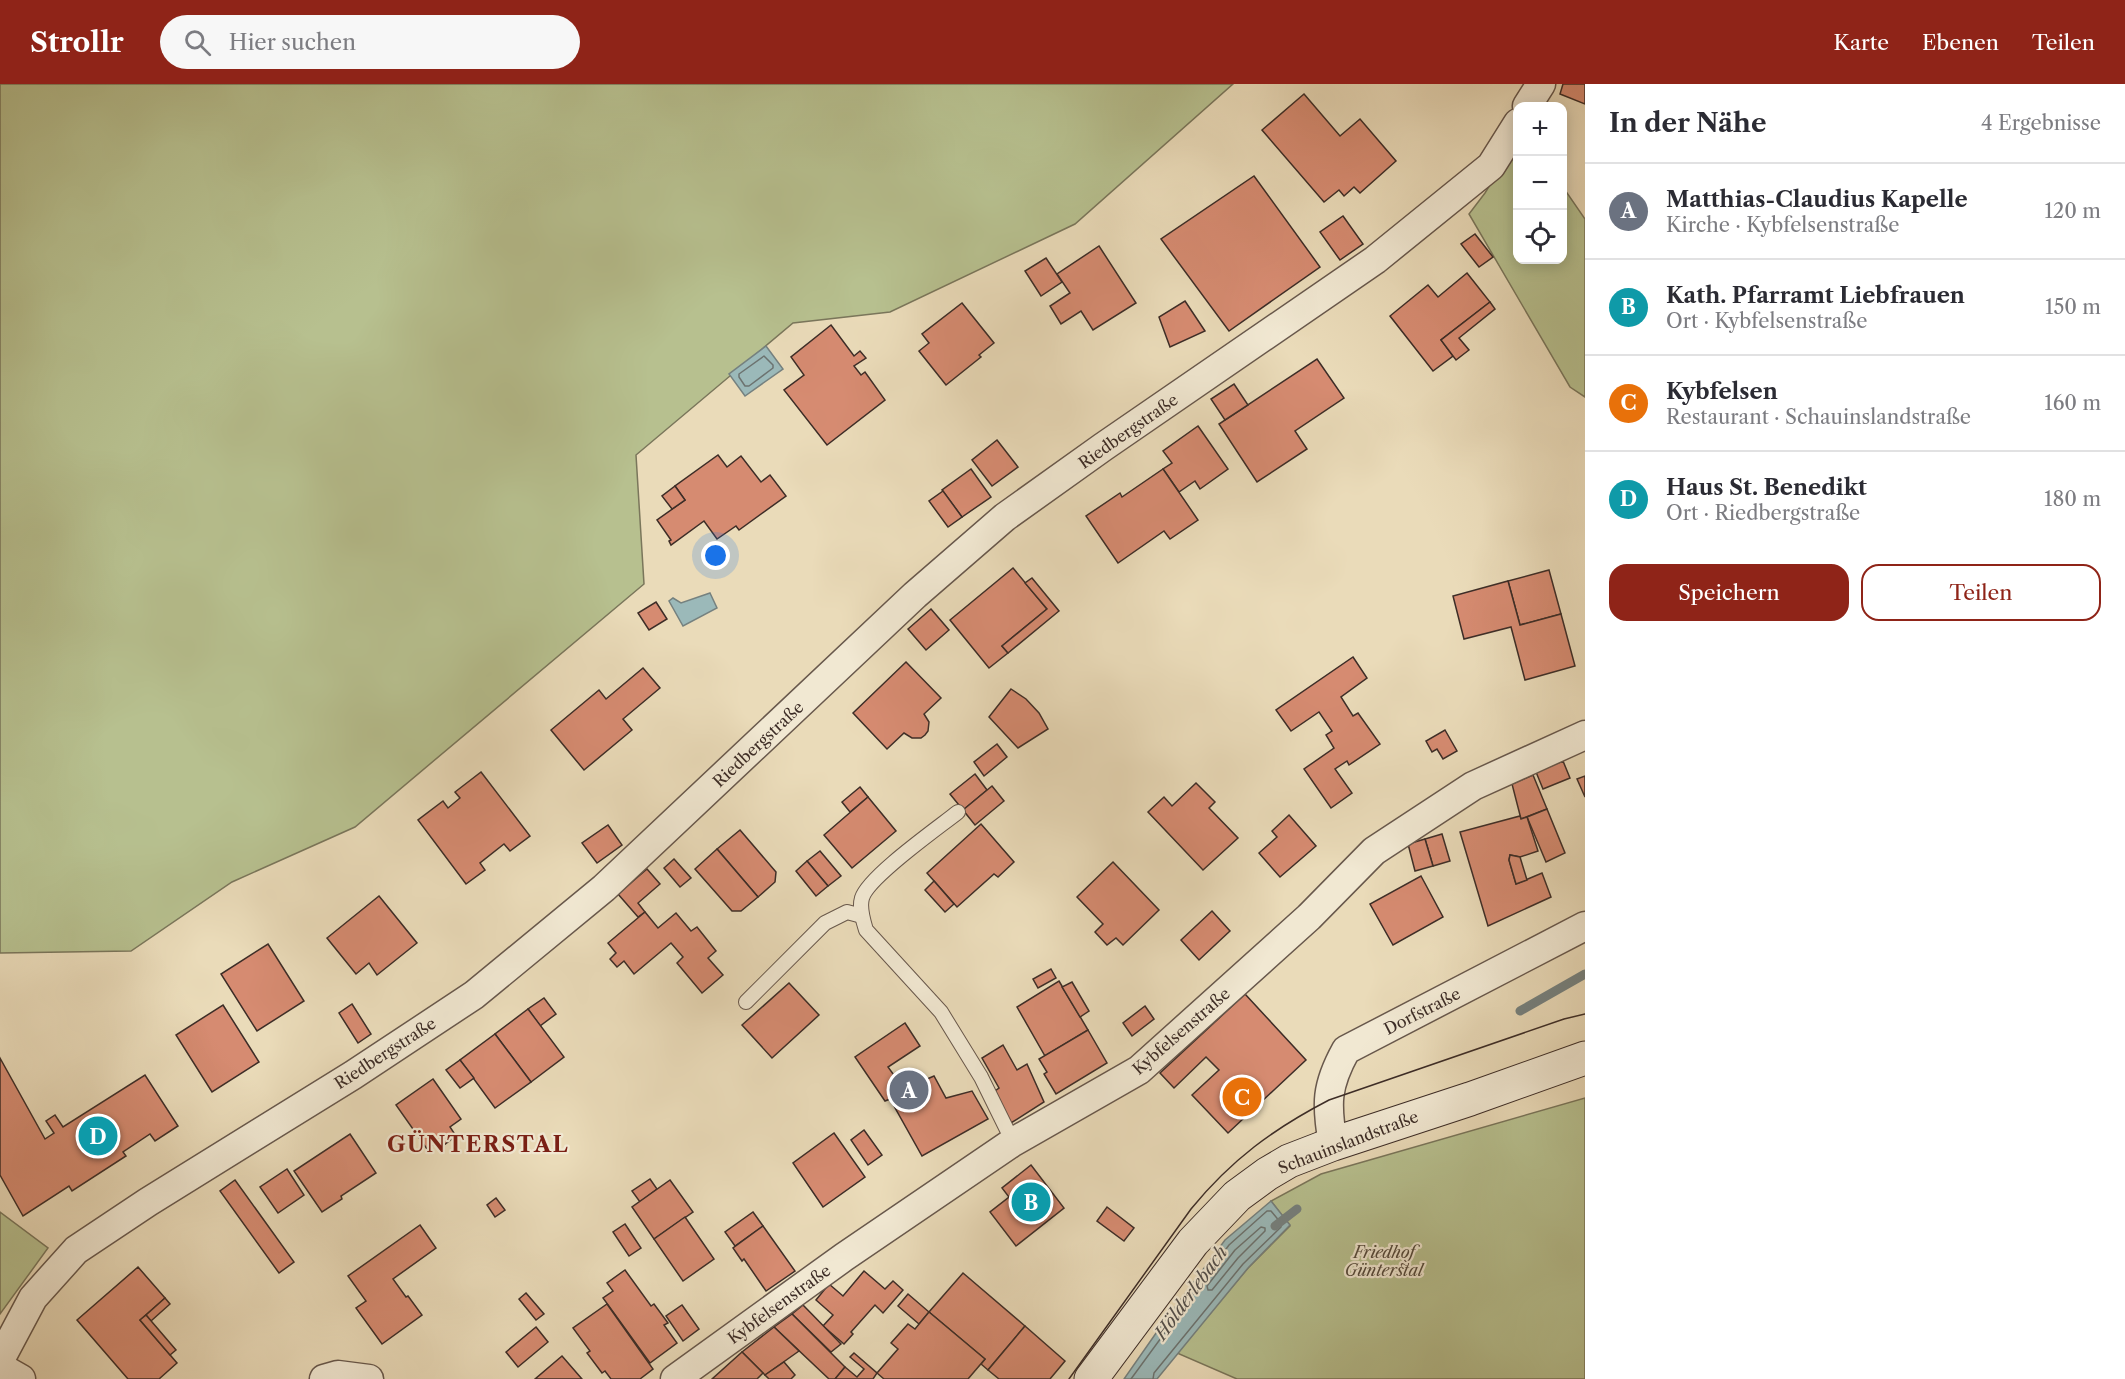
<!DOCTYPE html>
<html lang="de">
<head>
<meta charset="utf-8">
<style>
  :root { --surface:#fff; --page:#f7f7f7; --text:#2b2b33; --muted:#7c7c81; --line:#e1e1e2; --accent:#8f2418 }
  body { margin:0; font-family:"Libre Caslon Text",serif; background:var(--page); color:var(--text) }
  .controls { position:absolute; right:18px; top:18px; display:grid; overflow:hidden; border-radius:12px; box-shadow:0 3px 15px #0003 }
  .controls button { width:54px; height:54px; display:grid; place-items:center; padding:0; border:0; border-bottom:2px solid var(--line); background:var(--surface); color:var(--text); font:30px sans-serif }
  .you { position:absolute; left:716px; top:472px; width:21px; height:21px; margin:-15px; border:4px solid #fff; border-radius:50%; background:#1a73e8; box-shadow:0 0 0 9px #1a73e833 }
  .badge { display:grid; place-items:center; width:39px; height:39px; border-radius:50%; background:var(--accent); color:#fff; font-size:20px; font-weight:700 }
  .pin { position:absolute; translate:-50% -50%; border:3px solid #fff; box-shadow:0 2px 6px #0006 }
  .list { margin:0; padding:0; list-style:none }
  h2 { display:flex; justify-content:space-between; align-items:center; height:78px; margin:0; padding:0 24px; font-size:26px }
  h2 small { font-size:20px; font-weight:400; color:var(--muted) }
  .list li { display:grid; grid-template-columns:39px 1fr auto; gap:18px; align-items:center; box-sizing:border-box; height:96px; padding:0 24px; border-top:2px solid var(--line) }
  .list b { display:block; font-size:22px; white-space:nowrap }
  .list p { margin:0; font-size:20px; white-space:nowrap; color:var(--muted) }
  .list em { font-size:20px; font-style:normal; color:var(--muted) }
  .actions { display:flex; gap:12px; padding:18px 24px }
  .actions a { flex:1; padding:14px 0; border:2px solid var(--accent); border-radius:18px; text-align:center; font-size:21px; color:var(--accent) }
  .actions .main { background:var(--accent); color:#fff }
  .icon { flex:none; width:33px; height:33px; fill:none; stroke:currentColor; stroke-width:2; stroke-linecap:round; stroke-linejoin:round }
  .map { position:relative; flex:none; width:1585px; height:1295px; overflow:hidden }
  header { display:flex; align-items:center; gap:36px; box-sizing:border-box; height:84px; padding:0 30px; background:var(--accent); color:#fff }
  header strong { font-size:28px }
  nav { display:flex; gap:33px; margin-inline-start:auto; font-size:21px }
  .search { width:420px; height:54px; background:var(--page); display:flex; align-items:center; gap:15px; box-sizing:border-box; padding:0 21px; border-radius:33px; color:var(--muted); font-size:22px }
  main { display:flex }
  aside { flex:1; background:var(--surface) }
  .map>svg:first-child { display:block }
  .green { fill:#b7c08f; stroke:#7a765b; stroke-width:1.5 }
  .water { fill:#9bb9b9; stroke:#75817f; stroke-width:1.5 }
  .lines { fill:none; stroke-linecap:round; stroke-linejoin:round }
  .shore { stroke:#6c7370; stroke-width:1.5 }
  .stream { stroke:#75817f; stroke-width:9 }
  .building { fill:#d68b71; stroke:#3d2d27; stroke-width:1.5 }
  .lane-casing { stroke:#68584c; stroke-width:16 }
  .street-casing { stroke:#68584c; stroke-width:31 }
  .secondary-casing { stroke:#3d2d27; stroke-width:35 }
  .lane { stroke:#f1e8d2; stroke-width:14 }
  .street { stroke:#f1e8d2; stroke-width:28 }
  .secondary { stroke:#f1e8d2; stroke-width:33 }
  .tram { stroke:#3d2d27; stroke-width:1.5 }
  .labels { text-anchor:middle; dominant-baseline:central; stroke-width:4.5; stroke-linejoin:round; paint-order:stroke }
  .street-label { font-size:16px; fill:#3d2d27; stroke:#f1e8d2 }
  .park-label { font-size:16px; font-style:italic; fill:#554a3c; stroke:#f1e8d2 }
  .water-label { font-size:18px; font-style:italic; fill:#54504c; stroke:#f1e8d2 }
  .district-label { font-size:22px; font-weight:bold; letter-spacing:1.5px; fill:#7a1f14; stroke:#f1e8d2 }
</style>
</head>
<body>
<header>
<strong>Strollr</strong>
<div class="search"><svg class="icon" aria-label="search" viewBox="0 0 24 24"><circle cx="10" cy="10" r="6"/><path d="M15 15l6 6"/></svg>Hier suchen</div>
<nav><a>Karte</a><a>Ebenen</a><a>Teilen</a></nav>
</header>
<main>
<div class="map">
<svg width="1585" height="1295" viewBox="0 0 1585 1295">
  <rect width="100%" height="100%" fill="#eadbb9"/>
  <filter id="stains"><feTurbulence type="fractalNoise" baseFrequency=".00333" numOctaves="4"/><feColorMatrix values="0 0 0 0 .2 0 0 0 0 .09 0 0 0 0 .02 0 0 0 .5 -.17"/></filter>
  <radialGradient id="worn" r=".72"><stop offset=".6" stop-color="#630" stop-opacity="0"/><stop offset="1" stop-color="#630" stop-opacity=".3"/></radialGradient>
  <g class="green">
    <path d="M0,0h1233l-158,140 -185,88 -97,11 -157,132 8,129 -289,243 -123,55 -101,69 -131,2z"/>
    <path d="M1517,57l1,119h44l1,-73 22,32v178l-15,-10 -101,-173 16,-21z"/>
    <path d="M1585,1014v281h-348l-60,-26 71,-85 42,-42 -19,-25 50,-27z"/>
    <path d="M0,1128l48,36 -48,66z"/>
  </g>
  <g class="water">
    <path d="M766,262l17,23 -38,27 -16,-22z"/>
    <path d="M710,509l7,15 -34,18 -14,-25 4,-3 8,5z"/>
    <path d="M1271,1117l19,24 -42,43 -91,111h-33l37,-53 64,-86z"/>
  </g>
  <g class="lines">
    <g class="shore">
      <path d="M764,272l9,9v3l-24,18h-4l-6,-9v-3z"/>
      <path d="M1261,1143l4,1v3l-27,27 -26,32h-4l-1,-4 28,-36z"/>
      <path d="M1131,1295l98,-134 38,-34h4l10,12v4l-38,37 -89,109 -1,6"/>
    </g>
    <g class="stream">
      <path d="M1520,927l65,-37"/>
      <path d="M1275,1142l22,-17"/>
    </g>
  </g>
  <g class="building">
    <path d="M1563,0h22v20l-25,-10z"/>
    <path d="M1304,10l36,42 20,-17 36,42 -36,32 -6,-6 -10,9 -5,-6 -15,12 -62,-72z"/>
    <path d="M1254,92l66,91 -91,64 -68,-92z"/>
    <path d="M1343,132l20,28 -23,16 -20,-28z"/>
    <path d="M1475,150l18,23 -14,10 -18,-23z"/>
    <path d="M1099,162l37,57 -43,27 -12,-19 -20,13 -11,-18 20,-13 -13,-19z"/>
    <path d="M1046,174l16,24 -21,14 -16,-25z"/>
    <path d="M1467,189l23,29 -49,38 12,16 -20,15 -43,-55 38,-31 10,12z"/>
    <path d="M1185,217l20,30 -35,16 -11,-30z"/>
    <path d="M1490,218l5,7 -36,29 10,12 -13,10 -15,-20z"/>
    <path d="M962,219l32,40 -15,12 2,2 -35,28 -27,-34 10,-8 -7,-9z"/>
    <path d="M831,241l23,31 6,-5 6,7 -12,8 7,9 4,-3 20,28 -58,45 -43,-55 20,-15 -13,-18z"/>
    <path d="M1317,275l27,39 -49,33 12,18 -50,33 -38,-58z"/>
    <path d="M1234,300l14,21 -23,15 -14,-21z"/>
    <path d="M1198,342l30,43 -28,20 -5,-8 -16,11 -16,-23 9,-6 -9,-12z"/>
    <path d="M997,356l21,27 -26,19 -20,-26z"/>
    <path d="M718,371l9,12 14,-11 20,26 9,-7 16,21 -47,34 -3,-4 -19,13 -13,-18 -33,24 -2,-4 2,-1 -14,-20 28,-20 -10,-14z"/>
    <path d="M971,385l20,28 -29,20 -20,-27z"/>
    <path d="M1163,385l35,51 -28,19 -6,-8 -46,32 -32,-47 34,-23 2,4z"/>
    <path d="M675,402l10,14 -13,9 -10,-13z"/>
    <path d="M943,407l19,26 -14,10 -19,-26z"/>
    <path d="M1013,484l34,41 -45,37 6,7 -19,15 -39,-48z"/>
    <path d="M1549,486l12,44 -41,11 -12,-44z"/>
    <path d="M1032,494l27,33 -51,42 -6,-7 45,-37 -22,-26z"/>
    <path d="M1508,497l12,44 41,-11 14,52 -50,14 -14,-53 -47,12 -11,-43z"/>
    <path d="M656,518l11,17 -18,11 -11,-17z"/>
    <path d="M931,525l18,21 -23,20 -18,-21z"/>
    <path d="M1353,573l14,21 -26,19 12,19 5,-3 22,31 -31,21 -2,-4 -12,8 17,24 -21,15 -27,-39 30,-21 -8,-13 6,-4 -13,-19 -28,19 -15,-21z"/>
    <path d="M906,578l35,36 -17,16 5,8 -1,9 -3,4 -4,3h-9l-8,-5 -17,16 -34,-36z"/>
    <path d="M643,584l17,20 -37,31 9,11 -48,40 -33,-40 48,-40 7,9z"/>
    <path d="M1011,605l15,10 13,14 9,16 -30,19 -29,-31z"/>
    <path d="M1445,646l12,21 -14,8 -6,-10 -5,3 -6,-11z"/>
    <path d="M997,660l10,13 -23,19 -10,-14z"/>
    <path d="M1563,677l7,17 -27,11 -7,-17z"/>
    <path d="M481,688l49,64 -20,15 -6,-7 -24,19 5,7 -19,14 -48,-64 25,-19 5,7 12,-10 -5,-6z"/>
    <path d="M975,690l12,16 -24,20 -13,-16z"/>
    <path d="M1533,691l14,34 -26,10 -9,-35z"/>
    <path d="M1585,692v21l-8,-18z"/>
    <path d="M1196,699l19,19 -6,6 29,30 -35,32 -55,-58 16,-15 8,9z"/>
    <path d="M992,702l12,15 -29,24 -12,-15z"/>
    <path d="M860,703l8,10 -18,15 -8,-10z"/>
    <path d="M868,713l28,34 -44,37 -28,-33z"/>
    <path d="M1547,725l18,44 -19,9 -19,-45z"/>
    <path d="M1289,731l27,31 -36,31 -21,-24 18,-16 -5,-6z"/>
    <path d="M1520,732l1,3 6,-2 11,34 -18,6 -10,-2 -1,5 7,24 26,-11 9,24 -63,29 -28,-94z"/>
    <path d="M981,740l33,38 -16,15 -4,-3 -37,33 -30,-34z"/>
    <path d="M608,741l14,20 -25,18 -15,-20z"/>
    <path d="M740,746l36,42 -1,10 -17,15 -41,-48z"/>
    <path d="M1442,750l8,27 -17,5 -8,-27z"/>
    <path d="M1425,755l8,27 -18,5 -7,-27z"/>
    <path d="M717,765l41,48 -17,14h-9l-37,-42z"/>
    <path d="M820,767l21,25 -13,10 -21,-25z"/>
    <path d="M1510,771l10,2 7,23 -11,4 -7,-24z"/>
    <path d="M674,775l17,19 -11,9 -16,-19z"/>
    <path d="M807,777l21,25 -12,10 -20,-25z"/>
    <path d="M1113,778l46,48 -36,35 -7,-7 -9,7 -12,-13 8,-8 -26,-27z"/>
    <path d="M647,785l13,15 -22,19 7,9 -7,5 -20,-23z"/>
    <path d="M1421,792l22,41 -50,28 -23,-41z"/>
    <path d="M934,797l20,23 -9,8 -20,-22z"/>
    <path d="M379,812l38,47 -40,32 -8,-12 -13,11 -29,-36z"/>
    <path d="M1212,827l18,20 -31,29 -18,-20z"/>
    <path d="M645,828l13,16 18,-15 15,18 6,-4 19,24 -8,7 15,17 -21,18 -25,-30 6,-6 -12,-14 -37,31 -10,-13 -7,6 -7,-8 6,-6 -8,-10z"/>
    <path d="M268,860l36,57 -47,30 -36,-57z"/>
    <path d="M1051,885l5,9 -18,10 -5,-9z"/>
    <path d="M1059,897l29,49 -43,26 -28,-49z"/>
    <path d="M1072,898l17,29 -9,6 -18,-30z"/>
    <path d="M789,899l30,32 -47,43 -30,-33z"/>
    <path d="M1245,910l61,66 -78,73 -36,-38 27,-25 -13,-13 -32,31 -14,-15z"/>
    <path d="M544,914l12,16 -16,12 -12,-17z"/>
    <path d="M352,920l19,30 -13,9 -19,-30z"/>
    <path d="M223,921l36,57 -47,30 -36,-57z"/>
    <path d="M1145,922l9,13 -22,17 -9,-13z"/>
    <path d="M528,925l36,48 -33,25 -36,-48z"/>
    <path d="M905,939l15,23 -32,21 16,22 30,-13 12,22 26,-7 16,28 -66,37 -32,-57 -5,2 -30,-44z"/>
    <path d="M1088,946l19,33 -51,31 -12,-20 3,-2 -8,-13z"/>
    <path d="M495,950l36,48 -36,26 -35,-48z"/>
    <path d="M1003,961l14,25 10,-6 17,38 -33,21 -16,-32 4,-3 -17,-30z"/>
    <path d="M0,974l45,81 9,-6 -8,-12 9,-6 8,12 82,-52 33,51 -23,15 -5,-7 -27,18 3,4 -54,35 -3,-5 -46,30 -23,-41z"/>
    <path d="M460,976l14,18 -14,10 -14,-18z"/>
    <path d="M433,995l28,40 -11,8 6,9 -12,9 -4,-5 -13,9 -31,-44z"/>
    <path d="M864,1046l18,25 -14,10 -17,-25z"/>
    <path d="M834,1049l31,44 -42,30 -30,-44z"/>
    <path d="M350,1050l26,39 -35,23 1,3 -20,13 -28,-41z"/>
    <path d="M1031,1081l33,43 -48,38 -26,-34 19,-15 -7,-9z"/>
    <path d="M287,1085l17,26 -26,18 -18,-26z"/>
    <path d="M650,1095l7,10 -17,13 -8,-11z"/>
    <path d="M235,1096l59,82 -15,11 -59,-82z"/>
    <path d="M670,1096l23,32 -39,27 -22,-32z"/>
    <path d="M496,1114l9,12 -10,7 -8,-12z"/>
    <path d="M1107,1123l27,21 -10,13 -27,-20z"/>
    <path d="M753,1128l10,14 -28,20 -10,-14z"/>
    <path d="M685,1133l29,42 -31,22 -29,-42z"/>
    <path d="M625,1140l16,24 -12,8 -16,-24z"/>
    <path d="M420,1141l16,23 -43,31 13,18 2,-1 14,19 -40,29 -26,-36 10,-7 -18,-25z"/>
    <path d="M763,1142l32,45 -29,20 -22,-32 -2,2 -9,-13z"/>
    <path d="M138,1183l27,31 -25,22 37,43 -18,16h-31l-51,-59z"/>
    <path d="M625,1186l26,36 3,-2 14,19 -4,2 13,18 -27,20 -47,-65 10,-7 -6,-8z"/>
    <path d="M864,1187l21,18 8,-8 10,9 -20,23 -8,-8 -24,27 2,2 -9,10 -21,-18 10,-11 -17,-15 13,-16 14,12z"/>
    <path d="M963,1189l62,53 -37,44 -7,-6 4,-5 -56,-47z"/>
    <path d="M526,1209l18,21 -8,6 -17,-21z"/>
    <path d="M908,1210l21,18 -10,12 -21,-18z"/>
    <path d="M165,1214l5,6 -19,17 -5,-6z"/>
    <path d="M607,1220l46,65 -13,10h-29l-6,-8 -3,2 -15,-20 3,-2 -17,-23z"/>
    <path d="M682,1221l17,24 -16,12 -17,-25z"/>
    <path d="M803,1221l38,39 -10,8 -39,-38z"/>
    <path d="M929,1228l56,47 -17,20h-84l-7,-6 21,-24 -7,-6 17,-19 7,5z"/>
    <path d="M792,1230l53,53 -10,12h-6l-55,-52z"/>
    <path d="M146,1231l30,35 -6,5 -30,-35z"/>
    <path d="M1025,1242l40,35 -15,18h-51l-11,-9z"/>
    <path d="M536,1243l12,15 -30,25 -12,-15z"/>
    <path d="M774,1243l25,24 -34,24 -23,-23z"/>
    <path d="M742,1268l21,21 -6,6h-45z"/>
    <path d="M854,1269l23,20 -4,6h-38l10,-12 12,10 7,-8 -14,-12z"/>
    <path d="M562,1272l20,23h-47z"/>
    <path d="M784,1278l11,13 -4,4h-22l-4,-4z"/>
  </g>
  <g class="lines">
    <g class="lane-casing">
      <g id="lane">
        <path d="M958,728c-20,16 -90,65 -96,86 -3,10 1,22 4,32l75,82 40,65 32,65"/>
        <path d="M746,918l79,-79 22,-11 15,4"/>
      </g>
    </g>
    <g class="street-casing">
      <g id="street">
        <path d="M1527,22l14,-22"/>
        <path d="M1333,1060c-7,-40 -7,-58 13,-94l239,-124"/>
        <path d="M0,1276l33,-62 43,-48 72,-48 205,-127 121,-80 130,-107 311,-293 90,-78 98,-70 272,-187 116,-94 27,-43"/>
        <path d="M0,1283l21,12"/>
        <path d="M324,1295l14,-4 31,4"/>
        <path d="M675,1295l169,-122 169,-115 126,-72 170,-153 65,-66 99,-65 112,-51"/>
      </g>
    </g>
    <g class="secondary-casing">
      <path id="secondary" d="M1091,1295l102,-137 44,-46 30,-22 22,-13 44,-17 137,-45 115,-41"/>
    </g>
    <use href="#lane" class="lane"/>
    <use href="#street" class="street"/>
    <use href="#secondary" class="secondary"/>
    <path class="tram" d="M1069,1295l122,-170c40,-49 82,-80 138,-109l235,-81 21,-5"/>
  </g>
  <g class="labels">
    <g class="street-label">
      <text transform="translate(1128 347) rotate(-35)">Riedbergstraße</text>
      <text transform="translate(758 660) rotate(-43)">Riedbergstraße</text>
      <text transform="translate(1422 927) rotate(-27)">Dorfstraße</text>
      <text transform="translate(1181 947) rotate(-41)">Kybfelsenstraße</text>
      <text transform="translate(385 969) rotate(-33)">Riedbergstraße</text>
      <text transform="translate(1348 1058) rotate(-21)">Schauinslandstraße</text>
      <text transform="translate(779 1220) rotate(-36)">Kybfelsenstraße</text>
    </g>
    <g class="park-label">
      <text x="1384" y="1168">Friedhof<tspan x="1384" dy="18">Günterstal</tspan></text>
    </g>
    <g class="water-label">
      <text transform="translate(1191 1209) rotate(-54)">Hölderlebach</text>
    </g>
    <g class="district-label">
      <text x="478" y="1060">GÜNTERSTAL</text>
    </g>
  </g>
  <rect width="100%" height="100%" filter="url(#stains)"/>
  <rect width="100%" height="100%" fill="url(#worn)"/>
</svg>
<div class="controls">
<button>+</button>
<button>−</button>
<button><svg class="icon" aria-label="locate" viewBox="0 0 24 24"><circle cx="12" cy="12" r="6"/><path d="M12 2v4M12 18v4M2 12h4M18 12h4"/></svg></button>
</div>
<div class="you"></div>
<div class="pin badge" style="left:909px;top:1006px;background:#6b7280">A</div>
<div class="pin badge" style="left:1031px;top:1118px;background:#0f9aa8">B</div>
<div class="pin badge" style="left:1242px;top:1013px;background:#e8710a">C</div>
<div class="pin badge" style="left:98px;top:1052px;background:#0f9aa8">D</div>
</div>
<aside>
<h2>In der Nähe<small>4 Ergebnisse</small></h2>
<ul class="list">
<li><span class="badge" style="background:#6b7280">A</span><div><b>Matthias-Claudius Kapelle</b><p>Kirche · Kybfelsenstraße</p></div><em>120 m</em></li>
<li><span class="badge" style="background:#0f9aa8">B</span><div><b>Kath. Pfarramt Liebfrauen</b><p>Ort · Kybfelsenstraße</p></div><em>150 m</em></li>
<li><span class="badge" style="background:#e8710a">C</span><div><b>Kybfelsen</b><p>Restaurant · Schauinslandstraße</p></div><em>160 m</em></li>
<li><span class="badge" style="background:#0f9aa8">D</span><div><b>Haus St. Benedikt</b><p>Ort · Riedbergstraße</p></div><em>180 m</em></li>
</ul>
<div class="actions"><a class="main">Speichern</a><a>Teilen</a></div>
</aside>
</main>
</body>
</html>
